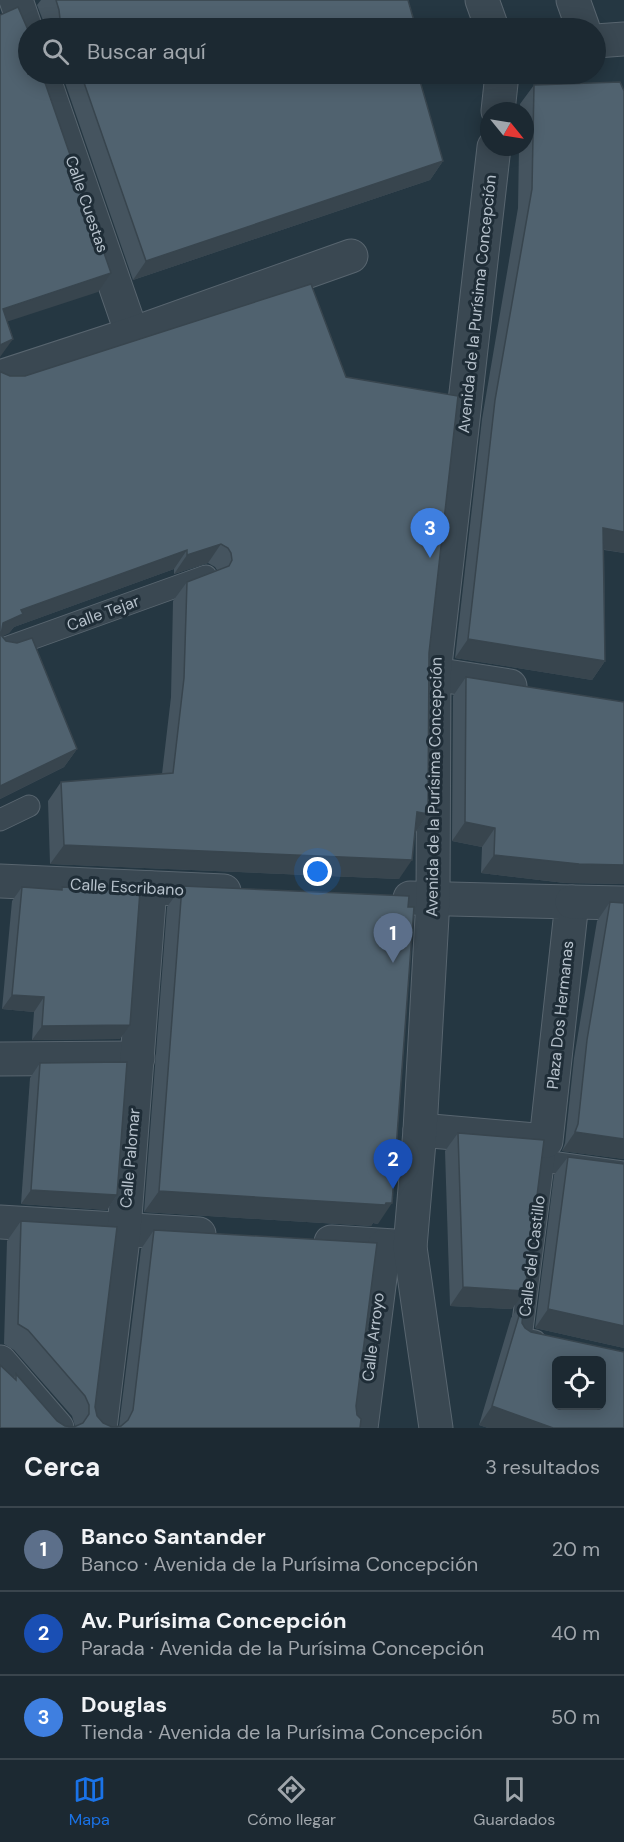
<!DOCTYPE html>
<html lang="es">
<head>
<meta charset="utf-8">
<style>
  :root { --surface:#1c2932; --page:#29353e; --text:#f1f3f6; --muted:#a0a6ac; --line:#3a454d; --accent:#1a73e8 }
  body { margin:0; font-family:"DM Sans",sans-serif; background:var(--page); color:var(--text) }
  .controls { position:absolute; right:18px; bottom:18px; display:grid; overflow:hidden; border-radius:9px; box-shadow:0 3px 15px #0003 }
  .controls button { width:54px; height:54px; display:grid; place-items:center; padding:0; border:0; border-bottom:2px solid var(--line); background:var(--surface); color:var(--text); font:30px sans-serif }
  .compass { position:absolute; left:480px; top:102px; width:54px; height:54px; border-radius:50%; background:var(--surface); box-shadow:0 3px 15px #0003; rotate:120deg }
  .you { position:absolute; left:318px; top:872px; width:21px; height:21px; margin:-15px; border:4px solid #fff; border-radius:50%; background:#1a73e8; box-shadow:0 0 0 9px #1a73e833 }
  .badge { display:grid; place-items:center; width:39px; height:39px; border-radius:50%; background:var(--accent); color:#fff; font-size:20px; font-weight:700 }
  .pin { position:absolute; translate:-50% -50px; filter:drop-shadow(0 2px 3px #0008) }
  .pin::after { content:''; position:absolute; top:32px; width:21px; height:18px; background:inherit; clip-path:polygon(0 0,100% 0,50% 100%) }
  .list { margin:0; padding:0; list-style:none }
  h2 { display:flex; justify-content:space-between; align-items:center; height:78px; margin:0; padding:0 24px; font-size:26px }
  h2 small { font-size:20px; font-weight:400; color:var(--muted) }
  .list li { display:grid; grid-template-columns:39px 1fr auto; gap:18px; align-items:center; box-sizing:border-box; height:84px; padding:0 24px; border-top:2px solid var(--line) }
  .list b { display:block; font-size:22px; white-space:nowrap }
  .list p { margin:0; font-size:20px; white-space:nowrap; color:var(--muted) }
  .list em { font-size:20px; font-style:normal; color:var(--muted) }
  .icon { flex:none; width:33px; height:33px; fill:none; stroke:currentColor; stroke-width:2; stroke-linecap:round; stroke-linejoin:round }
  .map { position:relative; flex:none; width:624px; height:1428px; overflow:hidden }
  .search { position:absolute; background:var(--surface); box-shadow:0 3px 15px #0003; left:18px; right:18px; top:18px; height:66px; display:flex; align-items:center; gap:15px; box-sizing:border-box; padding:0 21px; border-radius:33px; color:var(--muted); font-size:22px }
  .sheet { height:330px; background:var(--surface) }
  nav { display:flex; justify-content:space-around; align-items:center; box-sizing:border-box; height:84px; border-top:2px solid var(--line); background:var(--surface); font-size:16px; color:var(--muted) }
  nav a { display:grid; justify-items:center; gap:3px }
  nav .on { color:var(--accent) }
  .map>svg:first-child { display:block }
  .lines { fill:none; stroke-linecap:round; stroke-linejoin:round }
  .lane-casing { stroke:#58656f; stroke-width:23 }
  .street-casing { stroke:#58656f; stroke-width:35 }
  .lane { stroke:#3a4852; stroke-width:21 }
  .street { stroke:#3a4852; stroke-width:33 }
  .wall { fill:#45545f }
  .shaded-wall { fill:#38454e }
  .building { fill:#50626f; stroke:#38454e; stroke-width:1.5; fill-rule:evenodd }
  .labels { text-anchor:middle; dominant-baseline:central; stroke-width:6; stroke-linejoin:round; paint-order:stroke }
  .street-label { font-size:16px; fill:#b7c2cc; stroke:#1f2d37 }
</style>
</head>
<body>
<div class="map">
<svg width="624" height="1428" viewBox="0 0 624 1428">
  <rect width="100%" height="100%" fill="#253742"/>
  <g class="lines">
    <g class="lane-casing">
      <g id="lane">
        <path d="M0,650l206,-74"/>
        <path d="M0,820l29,-14"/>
        <path d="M543,1161l81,11"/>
        <path d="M535,1341l-14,-3 25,-197"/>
      </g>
    </g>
    <g class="street-casing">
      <g id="street">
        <path d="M16,0l12,35"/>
        <path d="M482,0l10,28"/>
        <path d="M573,0l10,28"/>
        <path d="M596,41l28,-2"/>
        <path d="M42,74l90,260"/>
        <path d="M498,111l4,-37"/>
        <path d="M0,377l132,-43 219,-78"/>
        <path d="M434,674l76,12"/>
        <path d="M0,881l224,10"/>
        <path d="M410,898l162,4 -26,239 -126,-11"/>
        <path d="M572,902l52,1"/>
        <path d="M0,1059l138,-1"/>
        <path d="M0,1222l199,12"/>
        <path d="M331,1242l79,5"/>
        <path d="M0,1362l57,66"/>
        <path d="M100,1428l24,-198 26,-342"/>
        <path d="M361,1428l23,-182"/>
        <path d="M436,1428l-26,-181 10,-117 13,-231 1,-225 60,-527"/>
      </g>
    </g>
    <use href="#lane" class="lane"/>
    <use href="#street" class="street"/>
  </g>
  <g class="wall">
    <path d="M41,0h367l8,28h-370l-9,-23z"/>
    <path d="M62,74h356l25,87 -13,19 -297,100z"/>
    <path d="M534,85l90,468 -20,-3 1,111 -13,19 -137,-22 27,-239 36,-211 1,-61h6v-36h-5v-7z"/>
    <path d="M1,372l428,281 -1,161 -13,19 -16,46 -349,-15 -2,-63 13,-19 101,-8 9,-77 2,-96 14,-19 30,-12 -2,-3 -7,-4 -34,11v-5l-160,58 -5,6 -7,3 75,113 -13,18 -64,32z"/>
    <path d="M466,677l158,25v182l-59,-1 -84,-10 1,-26 -30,-6 1,-145z"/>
    <path d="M182,886l196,338 -5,-1 -2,3 -227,-14 23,-305z"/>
    <path d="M22,887l38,3 2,-3 58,152 -88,1 2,-28 -32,-3 10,-108z"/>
    <path d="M610,902l14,257 -62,-8 3,-8 9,-85 23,-137z"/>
    <path d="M40,1063l77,132 -10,15 -86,-6 9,-126z"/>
    <path d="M458,1133l54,176 -62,-3 -5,-155z"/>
    <path d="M568,1157l56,191 -89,-20 19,-153z"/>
    <path d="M21,1221l74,186 2,9 6,7 9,4 7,-1 22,-177 13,-19 202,176 4,22h-360l14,-50 2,-4 41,47 8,5h10l-3,-10 -58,-66 -10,-6 3,-103z"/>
    <path d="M524,1299l-2,24 3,5 6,4 93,96h-136l-9,-3 32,-107z"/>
  </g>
  <g class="shaded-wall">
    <path d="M443,161l-13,19 -297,100 13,-19z"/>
    <path d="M111,273l-13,19 -98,32 3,-15z"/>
    <path d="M13,339l-13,18v-12z"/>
    <path d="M603,528l21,4v21l-34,-6z"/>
    <path d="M221,544l-13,19 -34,11 13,-19z"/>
    <path d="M187,550l-13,19 -160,58 -5,6 -9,5 3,-15 18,-13z"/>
    <path d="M468,639l137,22 -13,19 -137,-22z"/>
    <path d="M77,749l-13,18 -64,32v-13z"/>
    <path d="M417,812l11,2 -13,19z"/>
    <path d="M465,822l30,6 -13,19 -30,-6z"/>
    <path d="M64,845l348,15 -13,19 -349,-15z"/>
    <path d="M494,855l130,10v19l-59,-1 -84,-10z"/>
    <path d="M12,995l32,2 -10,15 -32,-3z"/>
    <path d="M130,1025l-10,14 -88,1 10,-14z"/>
    <path d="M575,1132l49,7v20l-62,-8z"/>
    <path d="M31,1190l86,5 -10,15 -86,-6z"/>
    <path d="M159,1191l227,12h6l-14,21 -5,-1 -2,3 -227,-14z"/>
    <path d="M463,1287l62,4 -13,18 -62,-3z"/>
    <path d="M548,1309l76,17v22l-89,-20z"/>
    <path d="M492,1406l61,22h-65l-9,-3z"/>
  </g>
  <g class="building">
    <path d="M56,0h352l8,28h-361l5,-9 -1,-9z"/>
    <path d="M18,7l10,23v44h14l69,199 -108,36 10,30 -13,6v-330z"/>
    <path d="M81,74h337l25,87 -297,100z"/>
    <path d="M620,82l4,9v441l-21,-4 2,133 -137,-22 27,-239 37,-211 2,-104z"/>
    <path d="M311,284l35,93 112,19 -29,257 -1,161 -11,-2 -5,48 -348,-15 -3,-63 112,-9 11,-95 3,-96 42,-16 3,-6 -1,-7 -3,-5 -7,-4 -34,11v-5l-166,60 2,4 -20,9 -2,12 5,6 11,2 15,-5 45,111 -77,37v-415l1,1 9,4h15z"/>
    <path d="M466,677l158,25v163l-45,-1 -85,-9 1,-27 -30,-6z"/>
    <path d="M182,886l227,10 -1,11h6l-22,296h-6l-1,2 -226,-14z"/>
    <path d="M22,887l40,3v-3l78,4 -10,134 -88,1 2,-29 -32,-2z"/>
    <path d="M610,902l14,1v236l-49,-7 3,-8 9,-84z"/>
    <path d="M127,1062l-10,133 -86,-5 9,-127z"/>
    <path d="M458,1133l86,7 -19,151 -62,-4z"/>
    <path d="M568,1157l56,7v162l-76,-17z"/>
    <path d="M21,1221l96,6 -22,180 2,9 6,7 9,4 9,-1 7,-6 5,-10 21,-180 223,13 -21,163 1,9 4,4 -1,9h-360v-63l16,15v-6l41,47 8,5 9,1 9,-4 6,-9v-9l-4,-9 -57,-66 -10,-6z"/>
    <path d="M524,1299l-2,24 3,5 6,4 93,20v76h-71l-61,-22zM556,1360h46v46h-46z"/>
  </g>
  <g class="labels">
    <g class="street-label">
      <text transform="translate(87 204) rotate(71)">Calle Cuestas</text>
      <text transform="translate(477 304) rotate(-84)">Avenida de la Purísima Concepción</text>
      <text transform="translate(103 613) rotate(-20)">Calle Tejar</text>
      <text transform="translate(434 787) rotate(-89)">Avenida de la Purísima Concepción</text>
      <text transform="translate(127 887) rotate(3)">Calle Escribano</text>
      <text transform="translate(560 1015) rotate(-84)">Plaza Dos Hermanas</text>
      <text transform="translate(130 1158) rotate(-85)">Calle Palomar</text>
      <text transform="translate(532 1256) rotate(-83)">Calle del Castillo</text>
      <text transform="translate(373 1337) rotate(-83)">Calle Arroyo</text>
    </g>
  </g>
</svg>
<div class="controls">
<button><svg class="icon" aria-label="locate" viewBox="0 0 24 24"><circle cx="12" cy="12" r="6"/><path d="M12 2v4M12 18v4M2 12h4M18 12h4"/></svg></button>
</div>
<svg class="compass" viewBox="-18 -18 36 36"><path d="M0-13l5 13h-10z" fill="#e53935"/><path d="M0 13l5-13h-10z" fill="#a0a6ac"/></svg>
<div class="you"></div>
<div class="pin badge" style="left:393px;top:963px;background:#5c6f8a">1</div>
<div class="pin badge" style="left:393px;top:1189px;background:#1a4fb4">2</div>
<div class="pin badge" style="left:430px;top:558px;background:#3f7fe0">3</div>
<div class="search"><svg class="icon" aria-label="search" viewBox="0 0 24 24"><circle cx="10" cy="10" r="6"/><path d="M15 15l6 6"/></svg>Buscar aquí</div>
</div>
<section class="sheet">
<h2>Cerca<small>3 resultados</small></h2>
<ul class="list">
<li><span class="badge" style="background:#5c6f8a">1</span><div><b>Banco Santander</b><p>Banco · Avenida de la Purísima Concepción</p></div><em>20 m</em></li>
<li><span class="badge" style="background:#1a4fb4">2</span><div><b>Av. Purísima Concepción</b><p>Parada · Avenida de la Purísima Concepción</p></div><em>40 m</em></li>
<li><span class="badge" style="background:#3f7fe0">3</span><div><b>Douglas</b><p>Tienda · Avenida de la Purísima Concepción</p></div><em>50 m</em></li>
</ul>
</section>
<nav>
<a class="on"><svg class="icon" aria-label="map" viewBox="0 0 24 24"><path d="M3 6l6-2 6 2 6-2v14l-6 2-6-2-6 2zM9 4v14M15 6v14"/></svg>Mapa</a>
<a><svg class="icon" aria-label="directions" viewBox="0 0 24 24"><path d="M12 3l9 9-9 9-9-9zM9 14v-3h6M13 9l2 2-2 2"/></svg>Cómo llegar</a>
<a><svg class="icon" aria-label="saved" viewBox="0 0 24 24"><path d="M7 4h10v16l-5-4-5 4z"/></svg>Guardados</a>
</nav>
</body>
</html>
